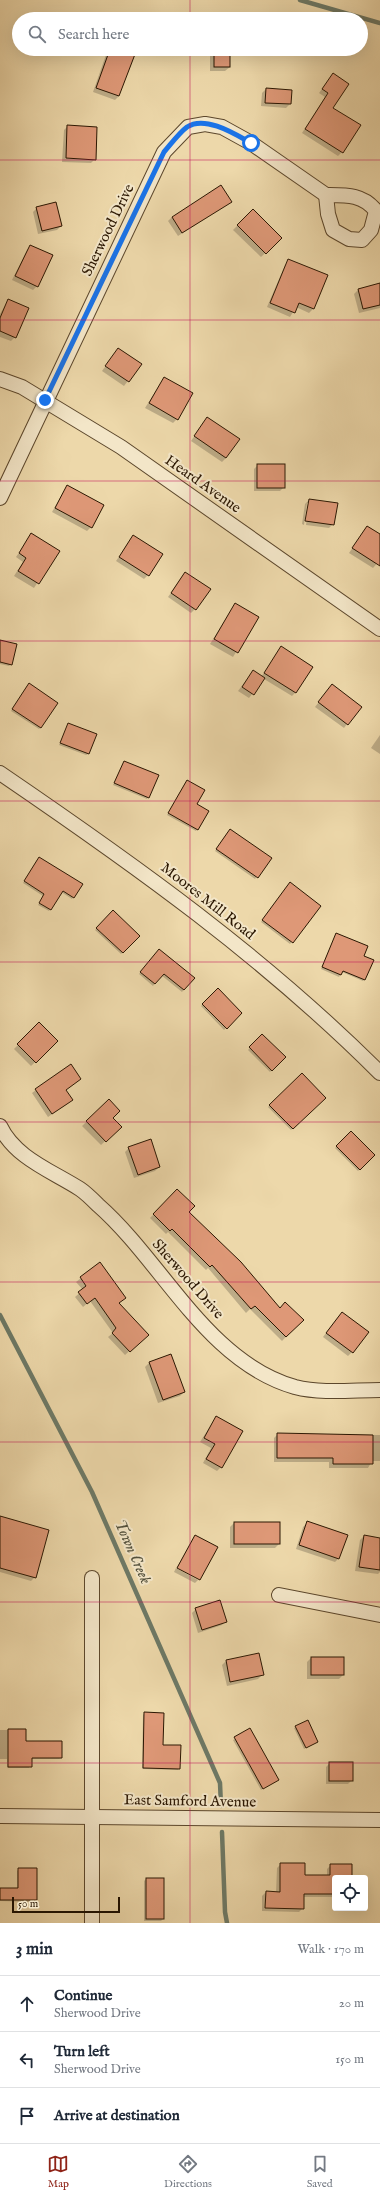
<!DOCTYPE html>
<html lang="en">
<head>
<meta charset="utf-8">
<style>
  :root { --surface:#fff; --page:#f6f6f7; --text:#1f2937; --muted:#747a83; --line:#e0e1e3; --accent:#8f2418 }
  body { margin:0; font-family:"IM FELL English",serif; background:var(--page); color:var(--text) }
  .controls { position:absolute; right:12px; bottom:12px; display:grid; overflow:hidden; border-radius:4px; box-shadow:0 4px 16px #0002 }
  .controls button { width:36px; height:36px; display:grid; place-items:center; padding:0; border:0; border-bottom:1px solid var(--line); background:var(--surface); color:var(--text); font:20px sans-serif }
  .scale { position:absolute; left:12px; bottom:10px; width:108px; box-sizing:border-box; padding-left:4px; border:2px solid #2b1702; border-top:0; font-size:11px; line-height:14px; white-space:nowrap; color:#2b1702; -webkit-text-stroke:3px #f3e6c8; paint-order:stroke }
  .stop { position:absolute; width:12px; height:12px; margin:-9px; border:3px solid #1a73e8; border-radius:50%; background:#fff }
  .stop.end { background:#1a73e8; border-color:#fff; box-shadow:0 1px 4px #0008 }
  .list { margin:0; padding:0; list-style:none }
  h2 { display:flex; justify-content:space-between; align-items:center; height:52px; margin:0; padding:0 16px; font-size:17px }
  h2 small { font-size:13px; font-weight:400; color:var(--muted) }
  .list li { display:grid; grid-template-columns:26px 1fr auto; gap:12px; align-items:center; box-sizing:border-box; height:56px; padding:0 16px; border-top:1px solid var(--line) }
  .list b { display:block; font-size:15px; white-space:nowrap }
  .list p { margin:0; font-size:13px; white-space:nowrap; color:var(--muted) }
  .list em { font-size:13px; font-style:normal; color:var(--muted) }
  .icon { flex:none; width:22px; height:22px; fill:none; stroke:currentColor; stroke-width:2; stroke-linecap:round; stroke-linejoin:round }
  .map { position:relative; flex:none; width:380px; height:1923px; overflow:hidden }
  .search { position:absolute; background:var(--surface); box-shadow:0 4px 16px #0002; left:12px; right:12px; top:12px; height:44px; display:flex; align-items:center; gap:10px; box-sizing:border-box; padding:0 14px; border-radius:22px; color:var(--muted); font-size:15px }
  .sheet { height:220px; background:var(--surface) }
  nav { display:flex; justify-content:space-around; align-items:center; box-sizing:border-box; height:56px; border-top:1px solid var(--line); background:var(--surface); font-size:11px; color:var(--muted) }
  nav a { display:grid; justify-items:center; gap:2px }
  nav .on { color:var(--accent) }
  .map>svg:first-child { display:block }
  .shadow { fill:#0003 }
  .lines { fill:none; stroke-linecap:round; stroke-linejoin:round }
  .stream { stroke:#6d7966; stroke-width:4.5 }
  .building { fill:#de9877; stroke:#2b1702 }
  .minor-casing { stroke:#5c472c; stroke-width:16 }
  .minor { stroke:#f3e6c8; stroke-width:14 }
  .route { stroke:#1a73e8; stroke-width:5 }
  .grid { fill:none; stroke:#c2185b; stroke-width:1; stroke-opacity:0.55 }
  .labels { text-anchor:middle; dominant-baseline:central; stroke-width:4; stroke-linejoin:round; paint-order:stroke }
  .street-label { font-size:15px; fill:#2b1702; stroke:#f3e6c8 }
  .water-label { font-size:16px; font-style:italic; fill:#52503c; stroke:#f3e6c8 }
</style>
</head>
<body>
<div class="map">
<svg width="380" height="1923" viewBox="0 0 380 1923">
  <rect width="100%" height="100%" fill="#edd8aa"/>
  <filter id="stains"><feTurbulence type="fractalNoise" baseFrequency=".005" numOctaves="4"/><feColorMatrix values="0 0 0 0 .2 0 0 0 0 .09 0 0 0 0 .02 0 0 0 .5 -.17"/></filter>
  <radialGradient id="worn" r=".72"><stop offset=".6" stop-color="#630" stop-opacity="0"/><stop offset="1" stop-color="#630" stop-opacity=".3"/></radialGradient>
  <g class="shadow">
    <path d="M108,49h20l-9,47 -4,4 -22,-8z"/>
    <path d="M214,49l16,18 -5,4h-15v-18z"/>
    <path d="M333,74l-1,34 10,44 -4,4 -36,-23 23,-36 -6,-4z"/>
    <path d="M266,89l25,2 -1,13 -4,4 -25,-2 1,-13z"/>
    <path d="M68,126l27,33 -4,4 -29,-1 2,-32z"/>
    <path d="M226,205l-48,31 -10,-15 4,-4z"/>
    <path d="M37,208l24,18 -4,4 -19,4 -5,-22z"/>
    <path d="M253,210l28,28 -20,19 -28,-27z"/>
    <path d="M31,246l6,40 -4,4 -21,-10 15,-30z"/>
    <path d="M289,261l38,15 -14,33 -4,4 -13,-6 -6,10 -23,-10 18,-42z"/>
    <path d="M380,284v24l-21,5 -5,-19 4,-4z"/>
    <path d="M8,300l7,37 -4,4 -11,-4v-23z"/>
    <path d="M118,349l22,16 -16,21 -22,-15z"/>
    <path d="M164,378l13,41 -4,4 -28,-15z"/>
    <path d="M207,418l19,40 -4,4 -31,-21z"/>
    <path d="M258,465l26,22 -4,4h-26v-22z"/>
    <path d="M67,486l24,41 -4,4 -35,-19z"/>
    <path d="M309,500l24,24 -4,4 -23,-3 3,-22h-2l-3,22 -2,-1 3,-20z"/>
    <path d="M367,527l13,8v25l-7,8 -24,-15z"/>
    <path d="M32,534l26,17 -24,37 -20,-12 9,-14 -7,-5z"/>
    <path d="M133,536l15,39 -4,4 -28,-18z"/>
    <path d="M185,573l10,36 -4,4 -23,-16z"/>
    <path d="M235,604l23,13 -25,40 -23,-13z"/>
    <path d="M0,642l11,22 -2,2 -9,-2z"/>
    <path d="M281,648l15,44 -4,4 -28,-17 -15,19 -11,-7 15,-20 8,6z"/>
    <path d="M27,686l13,42 -1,1 -28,-18z"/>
    <path d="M329,689l18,35 -3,4 -29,-21z"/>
    <path d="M68,724l20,30 -2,1 -27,-10z"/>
    <path d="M380,735v19l-9,-6z"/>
    <path d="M124,762l24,35 -1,2 -34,-14z"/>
    <path d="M185,783l11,21 1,25 -1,2 -29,-16z"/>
    <path d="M228,832l42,26 -15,21 -40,-28z"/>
    <path d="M37,860l36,37 -1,2 -11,-7 -12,19 -11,-6 5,-9 -20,-13z"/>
    <path d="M288,885l32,21 -30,38 -29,-22z"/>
    <path d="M113,912l26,24 -18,18 -26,-24z"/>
    <path d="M336,934l27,23 2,22 -2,2 -21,-9 -3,5 -18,-8z"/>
    <path d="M157,952l36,26 -11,14 -21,-17 -8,11 -14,-12z"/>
    <path d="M218,990l23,23 -17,17 -23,-24z"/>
    <path d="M39,1024l18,17 -26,25 -17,-17z"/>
    <path d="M262,1035l22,22 -14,15 -22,-22z"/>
    <path d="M302,1075l22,23 -33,32 -23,-23z"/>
    <path d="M80,1079l-15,11 2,14 -19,13 -16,-24 4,-3z"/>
    <path d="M109,1100l3,18 8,9 -19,18 -19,-19z"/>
    <path d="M351,1133l22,22 -15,16 -23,-23z"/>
    <path d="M129,1148l30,19 -4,4 -21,7 -9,-26z"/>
    <path d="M177,1191l10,21 93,97 22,11 -20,21 -32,-32 -4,4 -38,-45 -2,2 -38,-38 -2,2 -16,-16z"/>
    <path d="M100,1263l18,41 29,31 -22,20 -17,-18 5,-4 -23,-32 -7,6 -8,-10 8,-7 -7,-8z"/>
    <path d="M338,1317l14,35 -4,4 -25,-19z"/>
    <path d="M171,1355l13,37 -4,4 -22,7 -13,-36 4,-4z"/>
    <path d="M216,1417l5,50 -4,4 -14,-8 8,-15 -11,-6z"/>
    <path d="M278,1434l102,1v26h-8l-4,7h-39v-6h-55v-24z"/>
    <path d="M0,1517l35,60 -4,4 -31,-9z"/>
    <path d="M234,1523l45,21 -4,4h-45v-21z"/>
    <path d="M307,1523l32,35 -4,4 -39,-13 7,-22z"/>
    <path d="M195,1536l4,42 -22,-11z"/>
    <path d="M364,1536l16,3v33l-2,2 -23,-3 5,-31z"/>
    <path d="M176,1568l22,12 -3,3 -21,-11z"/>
    <path d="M196,1609l30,12 -4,4 -24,8 -6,-20z"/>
    <path d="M311,1658l32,17 -4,4h-32v-17z"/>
    <path d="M226,1661l36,14 -4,4 -31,7 -5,-21z"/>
    <path d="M145,1713l17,33 17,22 -1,2 -36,-1 1,-54z"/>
    <path d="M296,1727l21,15 -13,7 -10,-21z"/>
    <path d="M0,1730h25v12l36,16 -2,1h-28l-2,9h-22v-9h-7z"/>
    <path d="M250,1730l26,51 -15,9 -28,-50z"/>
    <path d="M330,1763l22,17 -4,4h-22v-17z"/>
    <path d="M281,1864l23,12h23v-7l4,-4 20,13h-16v19h-32v11l-4,4 -37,-1v-15l4,-4 10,1 1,-25z"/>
    <path d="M19,1869h17v31l-2,2 -34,-1v-12h17v-18z"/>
    <path d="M146,1879l17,40 -2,2h-17v-40z"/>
  </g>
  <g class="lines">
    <g class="stream">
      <path d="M300,0l80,23"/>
      <path d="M0,1315l92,177 128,291 1,23"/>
      <path d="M222,1832l3,80 2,11"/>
    </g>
  </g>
  <g class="building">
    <path d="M110,49h27l-18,47 -23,-8z"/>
    <rect x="214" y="49" width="16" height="18"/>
    <path d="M333,73l16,11 -16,24 28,17 -18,28 -38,-24 23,-36 -6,-4z"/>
    <path d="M266,88l26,2 -1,14 -26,-1z"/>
    <path d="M67,125l30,2 -1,33 -30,-2z"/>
    <path d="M221,185l11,17 -50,31 -10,-16z"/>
    <path d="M56,202l6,24 -20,5 -6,-24z"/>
    <path d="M253,209l29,29 -16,16 -29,-29z"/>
    <path d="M30,245l23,10 -15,32 -23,-11z"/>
    <path d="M288,259l40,16 -14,34 -15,-6 -4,10 -25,-10z"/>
    <path d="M380,283v22l-17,4 -5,-20z"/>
    <path d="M8,299l21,9 -13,30 -16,-7v-13z"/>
    <path d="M118,348l24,16 -13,18 -24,-16z"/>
    <path d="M164,377l29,16 -15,27 -29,-17z"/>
    <path d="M207,417l33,22 -14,19 -32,-22z"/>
    <rect x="257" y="464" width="28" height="24"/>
    <path d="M67,485l37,20 -12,23 -37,-20z"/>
    <path d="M309,499l29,4 -4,22 -29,-4z"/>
    <path d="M367,526l13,8v32l-28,-18z"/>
    <path d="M31,533l29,18 -21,33 -21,-13 8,-13 -7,-5z"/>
    <path d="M133,535l30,19 -14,22 -30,-19z"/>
    <path d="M185,572l26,17 -15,21 -25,-17z"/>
    <path d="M235,603l24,14 -21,36 -24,-14z"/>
    <path d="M0,640l17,4 -5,21 -12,-3z"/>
    <path d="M281,646l32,21 -17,26 -32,-20z"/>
    <path d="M253,670l12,8 -11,17 -12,-8z"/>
    <path d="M29,683l29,20 -17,25 -29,-19z"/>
    <path d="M332,684l30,23 -14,18 -30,-23z"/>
    <path d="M68,723l29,11 -8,20 -29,-11z"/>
    <path d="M124,761l35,14 -10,23 -35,-15z"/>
    <path d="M187,780l18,10 -8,14 12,7 -11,19 -30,-17z"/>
    <path d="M230,829l42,29 -14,20 -42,-29z"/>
    <path d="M39,857l44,27 -9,14 -11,-7 -12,19 -12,-7 5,-9 -20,-13z"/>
    <path d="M290,882l31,24 -28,37 -31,-23z"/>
    <path d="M113,910l27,26 -17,17 -27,-25z"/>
    <path d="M336,933l32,13 -4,10 10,4 -9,20 -22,-9 -2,4 -19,-8z"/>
    <path d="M159,949l36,29 -11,12 -20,-16 -9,10 -15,-12z"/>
    <path d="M218,988l24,25 -15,16 -25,-25z"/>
    <path d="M39,1022l19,19 -22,22 -19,-19z"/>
    <path d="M262,1034l24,23 -14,14 -23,-24z"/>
    <path d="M71,1064l10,15 -15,11 7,10 -21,14 -17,-25z"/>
    <path d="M302,1073l24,25 -33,31 -24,-24z"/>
    <path d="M109,1099l11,12 -7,7 9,9 -16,15 -20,-21z"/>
    <path d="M351,1131l24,24 -15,15 -24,-24z"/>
    <path d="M151,1139l9,28 -22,8 -10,-28z"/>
    <path d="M177,1189l18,17 -6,6 52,50 39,46 5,-6 19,18 -18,17 -31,-31 -4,3 -39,-44 -2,2 -38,-38 -2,2 -17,-17z"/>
    <path d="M100,1262l26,36 -7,5 30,32 -19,17 -18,-19 4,-5 -21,-30 -8,6 -9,-12 8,-6 -6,-9z"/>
    <path d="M342,1312l27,20 -16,21 -27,-20z"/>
    <path d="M171,1354l14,38 -22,8 -14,-38z"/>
    <path d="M216,1416l27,15 -21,37 -16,-9 9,-15 -11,-6z"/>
    <path d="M277,1433l96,2v29h-40v-6h-56z"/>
    <path d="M0,1516l49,14 -13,48 -36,-10z"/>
    <path d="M307,1521l41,14 -9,24 -40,-14z"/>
    <rect x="234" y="1522" width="46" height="22"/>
    <path d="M195,1535l23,12 -18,33 -23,-12z"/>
    <path d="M364,1535l16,3v32l-21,-3z"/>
    <path d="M220,1600l7,22 -25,8 -7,-22z"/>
    <path d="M259,1653l5,22 -34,7 -4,-22z"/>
    <rect x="311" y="1657" width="33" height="18"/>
    <path d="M144,1712l20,1 -1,32h18l-1,24 -37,-1z"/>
    <path d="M308,1720l10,22 -12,6 -11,-22z"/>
    <path d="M250,1728l29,52 -16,9 -29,-52z"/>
    <path d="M8,1729h18v12h36v17h-30v9h-24z"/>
    <rect x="329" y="1762" width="24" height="19"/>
    <path d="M280,1863h25v12h25v-11h22v14h-17v16h-31v15l-39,-1 1,-17 14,1z"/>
    <path d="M18,1868h19v32h-37v-12h18z"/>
    <rect x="146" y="1878" width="18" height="41"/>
  </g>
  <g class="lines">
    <g class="minor-casing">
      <g id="minor">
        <path d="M326,195c20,0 37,-1 50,16l-5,19 -9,10 -13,-1 -16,-9 -5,-16z"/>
        <path d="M0,379l22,8 99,60 259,182"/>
        <path d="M0,498l164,-346 24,-25 17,-3 17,3 29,16 75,52"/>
        <path d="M0,773c135,92 264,184 380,300"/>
        <path d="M0,1126c15,32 52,45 80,63 6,4 12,10 18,16 65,57 109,157 197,182 27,7 58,3 85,3"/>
        <path d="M279,1595l101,20"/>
        <path d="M0,1816l380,4"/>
        <path d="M92,1923v-345"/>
      </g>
    </g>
    <use href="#minor" class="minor"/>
  </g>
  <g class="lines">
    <path class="route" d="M45,400l119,-248c7,-8 15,-19 23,-25 18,-12 48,7 64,16"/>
  </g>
  <path class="grid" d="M190,0v19M190,49v1874M0,160h380M0,320h380M0,481h380M0,641h380M0,801h380M0,962h380M0,1122h380M0,1282h380M0,1442h380M0,1602h380M0,1763h380"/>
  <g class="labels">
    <g class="street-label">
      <text transform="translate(108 230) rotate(-64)">Sherwood Drive</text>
      <text transform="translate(203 484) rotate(35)">Heard Avenue</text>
      <text transform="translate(208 901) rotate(38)">Moores Mill Road</text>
      <text transform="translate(188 1279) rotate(49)">Sherwood Drive</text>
      <text transform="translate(190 1801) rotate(1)">East Samford Avenue</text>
    </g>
    <g class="water-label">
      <text transform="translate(132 1552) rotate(66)">Town Creek</text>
    </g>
  </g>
  <rect width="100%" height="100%" filter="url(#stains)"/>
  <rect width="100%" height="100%" fill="url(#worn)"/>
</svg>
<div class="controls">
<button><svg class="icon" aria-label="locate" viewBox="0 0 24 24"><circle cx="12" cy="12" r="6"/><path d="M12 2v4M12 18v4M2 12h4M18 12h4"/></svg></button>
</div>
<div class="scale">50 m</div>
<div class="stop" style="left:251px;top:143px"></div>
<div class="stop end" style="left:45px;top:400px"></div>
<div class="search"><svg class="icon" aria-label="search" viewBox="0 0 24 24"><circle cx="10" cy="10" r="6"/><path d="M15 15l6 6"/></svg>Search here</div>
</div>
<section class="sheet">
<h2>3 min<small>Walk · 170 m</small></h2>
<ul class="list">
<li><svg class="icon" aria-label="ahead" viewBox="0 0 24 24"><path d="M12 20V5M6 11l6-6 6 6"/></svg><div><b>Continue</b><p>Sherwood Drive</p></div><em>20 m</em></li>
<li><svg class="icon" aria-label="left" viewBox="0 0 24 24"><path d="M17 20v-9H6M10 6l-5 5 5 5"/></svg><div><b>Turn left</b><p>Sherwood Drive</p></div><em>150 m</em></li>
<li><svg class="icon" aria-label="arrive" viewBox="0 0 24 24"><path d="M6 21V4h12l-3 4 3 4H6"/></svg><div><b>Arrive at destination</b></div></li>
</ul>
</section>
<nav>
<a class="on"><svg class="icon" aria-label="map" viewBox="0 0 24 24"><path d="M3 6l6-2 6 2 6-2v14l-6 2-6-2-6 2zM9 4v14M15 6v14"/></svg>Map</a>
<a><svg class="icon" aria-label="directions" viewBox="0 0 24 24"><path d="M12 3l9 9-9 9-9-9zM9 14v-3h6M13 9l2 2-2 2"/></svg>Directions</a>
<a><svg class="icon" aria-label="saved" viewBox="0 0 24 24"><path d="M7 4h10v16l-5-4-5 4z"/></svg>Saved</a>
</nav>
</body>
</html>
